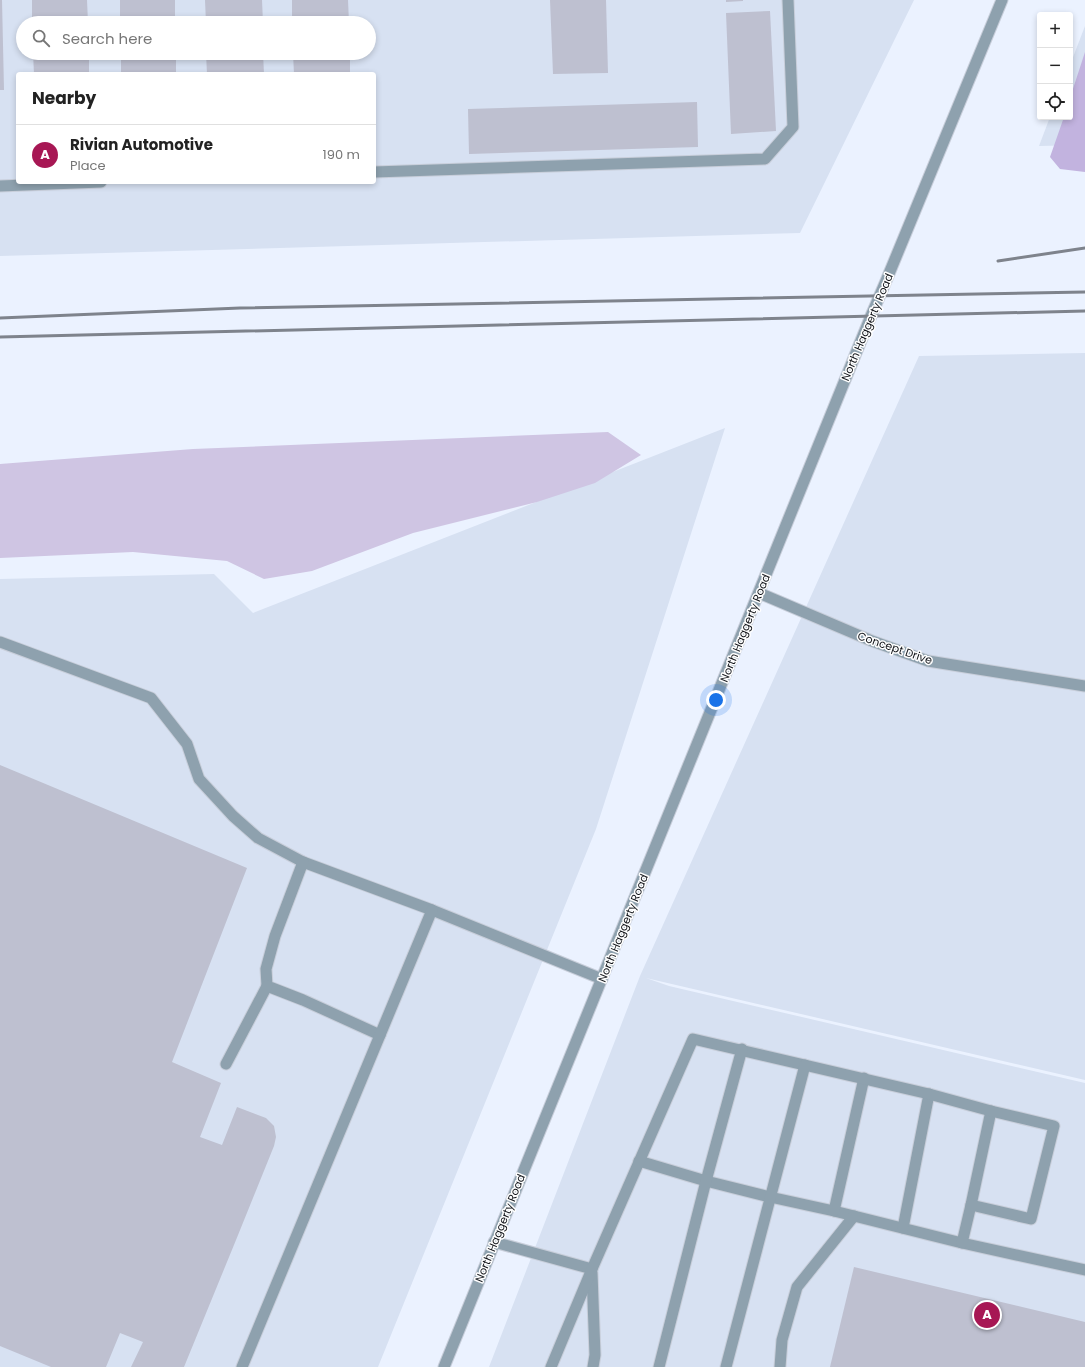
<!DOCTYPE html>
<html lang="en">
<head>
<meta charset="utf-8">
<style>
  :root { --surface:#fff; --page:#f6f6f6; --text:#222; --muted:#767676; --line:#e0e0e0; --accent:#a71754 }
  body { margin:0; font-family:Poppins,sans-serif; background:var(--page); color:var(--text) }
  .controls { position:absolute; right:12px; top:12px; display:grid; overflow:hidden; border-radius:4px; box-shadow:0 2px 6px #0003 }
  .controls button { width:36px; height:36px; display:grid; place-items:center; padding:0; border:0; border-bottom:1px solid var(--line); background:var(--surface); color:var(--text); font:20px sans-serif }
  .you { position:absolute; left:716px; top:700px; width:14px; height:14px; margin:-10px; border:3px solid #fff; border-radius:50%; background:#1a73e8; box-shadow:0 0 0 6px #1a73e833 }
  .badge { display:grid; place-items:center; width:26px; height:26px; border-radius:50%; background:var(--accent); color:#fff; font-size:13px; font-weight:700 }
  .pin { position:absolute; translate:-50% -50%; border:2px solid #fff; box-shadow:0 1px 4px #0006 }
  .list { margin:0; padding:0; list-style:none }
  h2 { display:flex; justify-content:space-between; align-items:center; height:52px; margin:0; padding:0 16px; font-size:17px }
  h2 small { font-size:13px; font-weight:400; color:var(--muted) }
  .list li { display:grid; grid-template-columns:26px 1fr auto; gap:12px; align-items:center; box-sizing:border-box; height:60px; padding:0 16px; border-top:1px solid var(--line) }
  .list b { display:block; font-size:15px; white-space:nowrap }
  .list p { margin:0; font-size:13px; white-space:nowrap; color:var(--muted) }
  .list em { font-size:13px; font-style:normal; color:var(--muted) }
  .icon { flex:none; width:22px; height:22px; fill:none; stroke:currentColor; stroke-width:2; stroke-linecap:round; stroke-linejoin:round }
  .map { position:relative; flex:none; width:1085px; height:1367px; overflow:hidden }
  .search { position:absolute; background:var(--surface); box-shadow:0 2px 6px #0003; left:16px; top:16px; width:360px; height:44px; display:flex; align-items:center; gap:10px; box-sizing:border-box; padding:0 14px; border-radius:22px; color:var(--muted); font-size:15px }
  .panel { position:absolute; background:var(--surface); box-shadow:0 2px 6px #0003; left:16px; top:72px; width:360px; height:112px; border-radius:4px }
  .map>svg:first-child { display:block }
  .built { fill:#d7e1f2; fill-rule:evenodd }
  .green { fill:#cfc5e3 }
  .forest { fill:#c2b3df }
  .building { fill:#bec0d0 }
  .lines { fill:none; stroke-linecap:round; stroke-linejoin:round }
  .service-casing { stroke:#c8ceda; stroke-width:13 }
  .minor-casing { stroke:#c8ceda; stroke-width:13 }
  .tertiary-casing { stroke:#c8ceda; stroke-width:13 }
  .service { stroke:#8ea1ae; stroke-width:11 }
  .minor { stroke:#8ea1ae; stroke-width:11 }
  .tertiary { stroke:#8ea1ae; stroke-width:11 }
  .rail { stroke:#7e838c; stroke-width:3 }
  .labels { text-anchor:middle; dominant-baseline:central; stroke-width:3; stroke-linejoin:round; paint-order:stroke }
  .street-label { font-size:11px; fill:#101318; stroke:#fff }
</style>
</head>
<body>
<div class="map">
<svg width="1085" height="1367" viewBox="0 0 1085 1367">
  <rect width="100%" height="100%" fill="#ebf2ff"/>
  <g class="built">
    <path d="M0,0h914l-114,233 -800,23zM23,23h346v30h-346zM18,74h356v108h-356z"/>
    <path d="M1085,26v119l-46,1 11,-29h20v-52z"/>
    <path d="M1085,353v727l-439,-102 23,8 416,97v284h-596l151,-391 279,-620z"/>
    <path d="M725,428l-129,401 -218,538h-378v-788l214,-5 39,39z"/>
  </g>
  <path class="green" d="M608,432l33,23 -46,28 -58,19 -124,31 -101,38 -48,8 -37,-18 -94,-9 -133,6v-94l193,-15z"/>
  <path class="forest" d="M1085,52v120l-25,-3 -10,-12 14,-40h6v-19z"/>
  <g class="building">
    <path d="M0,0h2l2,90h-4z"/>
    <path d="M32,0h55l1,23h-56z"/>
    <rect x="120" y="0" width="55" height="23"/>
    <path d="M205,0h57l1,23h-57z"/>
    <path d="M292,0h56l1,23h-57z"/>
    <path d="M550,0h56l2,73 -55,1z"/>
    <path d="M726,0h17v1l-17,1z"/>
    <path d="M770,11l6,120 -45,3 -5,-121z"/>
    <path d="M33,53h56v21h-55z"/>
    <rect x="121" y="53" width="55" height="21"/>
    <path d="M206,53h57l1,21h-57z"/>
    <path d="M293,53h57v21h-56z"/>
    <path d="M697,102l1,45 -229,7 -1,-45z"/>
    <path d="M0,765l247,103 -75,194 49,21 -21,54 22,8 15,-38 29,11 8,8 2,11 -2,9 -38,94 -52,127h-53l12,-25 -23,-9 -14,34h-55l-51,-21z"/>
    <path d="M854,1267l231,55v45h-255z"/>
  </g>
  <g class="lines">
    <g class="service-casing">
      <g id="service">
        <path d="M374,172l391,-13 28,-32 -5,-127"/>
        <path d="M0,186l101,-4"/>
        <path d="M0,642l151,56 36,46 12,35 34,37 25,22 45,24 129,48 170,69"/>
        <path d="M303,862l-28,74 -9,33 1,17 36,14 77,35"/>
        <path d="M226,1064l41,-78"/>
        <path d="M639,1161l67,20 64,16 64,14 128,32 123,27"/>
        <path d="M971,1205l20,-94"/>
        <path d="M834,1211l30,-133"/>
        <path d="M903,1228l26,-134"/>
        <path d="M494,1242l98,27"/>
        <path d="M592,1273l3,82 -2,12"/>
        <path d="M242,1367l190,-457"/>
        <path d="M551,1367l41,-98 101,-230 236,55 62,17 63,15 -23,93 -60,-14 -9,38"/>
        <path d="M659,1367l47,-186 36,-132"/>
        <path d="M726,1367l79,-302"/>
        <path d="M780,1367l2,-27 15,-53 57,-71"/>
      </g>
    </g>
    <g class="minor-casing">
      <path id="minor" d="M759,593l113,48 56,20 157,25"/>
    </g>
    <g class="tertiary-casing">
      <path id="tertiary" d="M444,1367l427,-1051 15,-35 116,-281"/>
    </g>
    <use href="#service" class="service"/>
    <use href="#minor" class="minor"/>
    <use href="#tertiary" class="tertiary"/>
    <g class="rail">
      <path d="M998,261l87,-13"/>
      <path d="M0,318l240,-10 845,-16"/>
      <path d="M0,337l1085,-26"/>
    </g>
  </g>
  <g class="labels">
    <g class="street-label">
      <text transform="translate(867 327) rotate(-67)">North Haggerty Road</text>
      <text transform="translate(745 628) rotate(-68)">North Haggerty Road</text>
      <text transform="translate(895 648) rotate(19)">Concept Drive</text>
      <text transform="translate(623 928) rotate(-68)">North Haggerty Road</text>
      <text transform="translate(500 1228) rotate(-68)">North Haggerty Road</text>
    </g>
  </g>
</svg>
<div class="controls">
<button>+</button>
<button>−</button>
<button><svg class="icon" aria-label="locate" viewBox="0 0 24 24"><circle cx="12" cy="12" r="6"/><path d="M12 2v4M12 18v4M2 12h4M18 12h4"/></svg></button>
</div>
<div class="you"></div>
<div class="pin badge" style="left:987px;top:1315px">A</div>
<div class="search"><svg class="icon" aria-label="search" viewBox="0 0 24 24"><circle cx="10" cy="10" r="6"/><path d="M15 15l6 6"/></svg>Search here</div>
<section class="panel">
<h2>Nearby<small></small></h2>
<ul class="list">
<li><span class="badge">A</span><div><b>Rivian Automotive</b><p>Place</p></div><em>190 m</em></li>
</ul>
</section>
</div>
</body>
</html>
